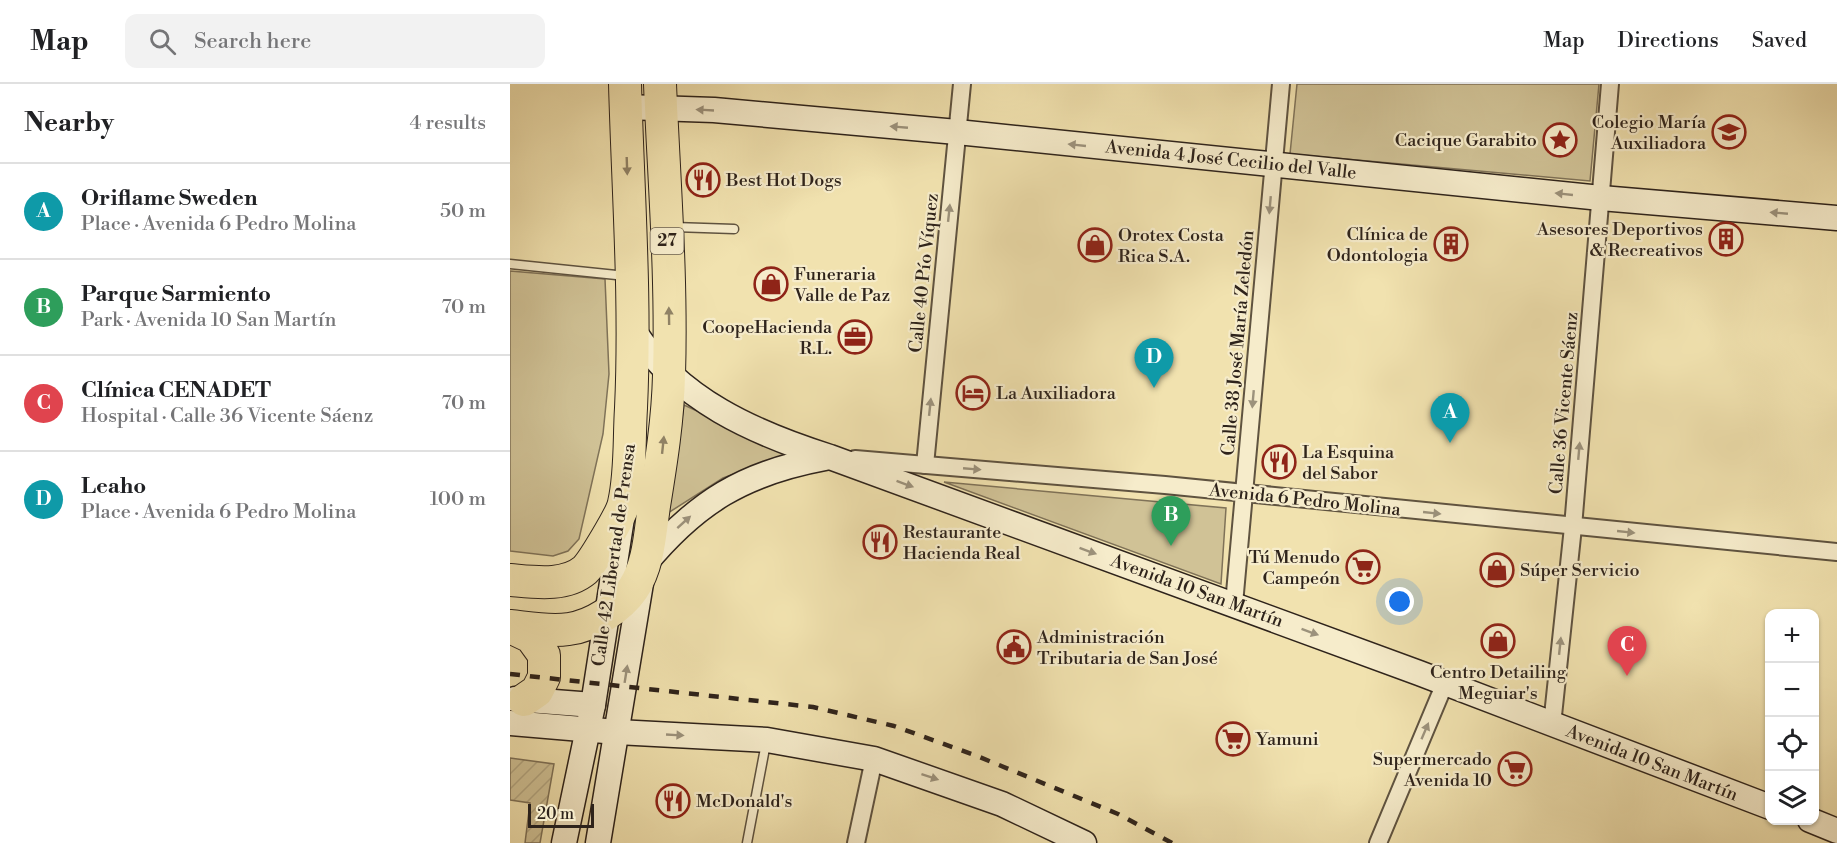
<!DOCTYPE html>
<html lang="en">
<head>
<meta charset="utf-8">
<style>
  :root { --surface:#fff; --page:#f2f2f2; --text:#202124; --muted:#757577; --line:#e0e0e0; --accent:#2563eb }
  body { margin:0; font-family:"Libre Bodoni",serif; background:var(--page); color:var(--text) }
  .controls { position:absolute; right:18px; bottom:18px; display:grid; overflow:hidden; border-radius:12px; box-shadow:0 2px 4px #0004 }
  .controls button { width:54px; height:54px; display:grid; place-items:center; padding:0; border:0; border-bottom:2px solid var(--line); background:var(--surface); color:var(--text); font:30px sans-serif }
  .scale { position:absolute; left:18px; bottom:15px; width:66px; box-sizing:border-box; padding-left:6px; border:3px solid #2e231b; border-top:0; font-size:16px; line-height:21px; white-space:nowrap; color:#2e231b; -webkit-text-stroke:4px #f6eccb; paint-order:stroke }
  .you { position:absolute; left:890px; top:518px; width:21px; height:21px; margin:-15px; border:4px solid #fff; border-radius:50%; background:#1a73e8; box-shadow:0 0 0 9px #1a73e833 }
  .badge { display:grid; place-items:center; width:39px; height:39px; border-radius:50%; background:var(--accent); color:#fff; font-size:20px; font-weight:700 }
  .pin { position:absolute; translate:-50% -50px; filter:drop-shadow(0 2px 3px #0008) }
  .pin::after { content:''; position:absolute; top:32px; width:21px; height:18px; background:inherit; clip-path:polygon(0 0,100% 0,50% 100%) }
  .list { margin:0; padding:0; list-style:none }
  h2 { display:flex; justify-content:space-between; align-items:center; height:78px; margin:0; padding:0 24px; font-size:26px }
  h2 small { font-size:20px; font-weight:400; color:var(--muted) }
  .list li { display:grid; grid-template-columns:39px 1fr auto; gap:18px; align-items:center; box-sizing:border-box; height:96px; padding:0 24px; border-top:2px solid var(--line) }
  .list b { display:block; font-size:22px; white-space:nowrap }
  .list p { margin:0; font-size:20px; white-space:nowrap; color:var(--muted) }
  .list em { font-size:20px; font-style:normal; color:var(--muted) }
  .icon { flex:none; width:33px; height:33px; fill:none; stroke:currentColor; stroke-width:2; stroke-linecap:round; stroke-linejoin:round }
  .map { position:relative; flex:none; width:1327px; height:759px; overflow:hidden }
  header { display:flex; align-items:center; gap:36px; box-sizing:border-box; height:84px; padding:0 30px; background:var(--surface); border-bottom:2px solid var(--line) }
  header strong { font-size:28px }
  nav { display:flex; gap:33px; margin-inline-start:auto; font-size:21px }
  .search { width:420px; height:54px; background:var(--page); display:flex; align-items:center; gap:15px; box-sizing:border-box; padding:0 21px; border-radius:12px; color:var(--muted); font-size:22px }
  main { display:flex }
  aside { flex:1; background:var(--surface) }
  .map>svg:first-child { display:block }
  .green { fill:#d0c296; stroke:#7f7258; stroke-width:1.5 }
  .garden { fill:url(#garden-furrows); stroke:#7f7258; stroke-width:1.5 }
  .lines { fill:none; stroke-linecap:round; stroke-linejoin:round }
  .lane-casing { stroke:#5f5340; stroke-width:11 }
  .street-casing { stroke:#5f5340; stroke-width:20 }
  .secondary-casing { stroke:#2e231b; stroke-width:27 }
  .highway-casing { stroke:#2e231b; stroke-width:34 }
  .lane { stroke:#f6eccb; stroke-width:8 }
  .street { stroke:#f6eccb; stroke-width:16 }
  .secondary { stroke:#f6eccb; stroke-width:24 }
  .highway { stroke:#f1e2af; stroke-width:32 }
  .rail { stroke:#2e231b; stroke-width:4.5; stroke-dasharray:10 10; stroke-linecap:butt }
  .oneway { fill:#9c927c }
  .oneway2 { fill:#908265 }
  .labels { text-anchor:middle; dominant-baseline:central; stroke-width:4.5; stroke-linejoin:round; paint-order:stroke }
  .shield { fill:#f6eccb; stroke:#6a5f50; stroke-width:1.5 }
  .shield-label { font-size:16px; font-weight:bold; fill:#2e231b }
  .poi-label { font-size:18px; fill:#2e231b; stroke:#f6eccb; text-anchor:start }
  .street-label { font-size:18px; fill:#2e231b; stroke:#f6eccb }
</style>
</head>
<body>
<header>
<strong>Map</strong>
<div class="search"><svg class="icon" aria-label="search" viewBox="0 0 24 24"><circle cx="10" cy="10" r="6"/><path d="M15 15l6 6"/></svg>Search here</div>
<nav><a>Map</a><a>Directions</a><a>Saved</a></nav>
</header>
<main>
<aside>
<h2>Nearby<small>4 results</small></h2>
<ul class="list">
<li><span class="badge" style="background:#0f9aa8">A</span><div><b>Oriflame Sweden</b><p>Place · Avenida 6 Pedro Molina</p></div><em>50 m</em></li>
<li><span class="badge" style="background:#2e9e5b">B</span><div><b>Parque Sarmiento</b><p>Park · Avenida 10 San Martín</p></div><em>70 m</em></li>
<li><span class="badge" style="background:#e0444e">C</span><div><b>Clínica CENADET</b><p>Hospital · Calle 36 Vicente Sáenz</p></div><em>70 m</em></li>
<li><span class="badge" style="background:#0f9aa8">D</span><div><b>Leaho</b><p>Place · Avenida 6 Pedro Molina</p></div><em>100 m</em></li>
</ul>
</aside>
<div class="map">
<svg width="1327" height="759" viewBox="0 0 1327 759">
  <defs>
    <pattern id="garden-furrows" width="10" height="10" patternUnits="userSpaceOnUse" patternTransform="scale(1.5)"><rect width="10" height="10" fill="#d0c296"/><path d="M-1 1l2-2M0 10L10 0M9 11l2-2" fill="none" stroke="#b3a681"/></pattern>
  </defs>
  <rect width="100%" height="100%" fill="#f1e2af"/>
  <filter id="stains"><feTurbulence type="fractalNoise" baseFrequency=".00333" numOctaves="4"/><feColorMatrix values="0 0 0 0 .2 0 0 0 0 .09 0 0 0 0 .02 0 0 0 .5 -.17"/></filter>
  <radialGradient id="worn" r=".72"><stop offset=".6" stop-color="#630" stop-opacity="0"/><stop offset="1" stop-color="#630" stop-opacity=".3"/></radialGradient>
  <g class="green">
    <path d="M787,0h302l-9,97 -300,-27z"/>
    <path d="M0,187l95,8 4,95 -6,60 -24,105 -11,12 -15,5 -43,-5z"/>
    <path d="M174,321l107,49 -68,24 -55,35z"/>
    <path d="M434,398l282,26 -5,76z"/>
  </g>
  <path class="garden" d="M0,674l44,6 -14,79h-15l5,-40 -20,-3z"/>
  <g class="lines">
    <g class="lane-casing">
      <g id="lane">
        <path d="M164,143l60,2"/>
        <path d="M0,180l116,12"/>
        <path d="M237,759l19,-100"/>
      </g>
    </g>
    <g class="street-casing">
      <g id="street">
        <path d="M345,375l310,26 672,67"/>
        <path d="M415,381l37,-381"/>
        <path d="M724,520l47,-520"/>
        <path d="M1042,641l21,-198 37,-443"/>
        <path d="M346,759l18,-84"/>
        <path d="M868,759l67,-160"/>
      </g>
    </g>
    <g class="secondary-casing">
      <g id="secondary">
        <path d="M115,23l89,3 243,22 644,66 236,20"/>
        <path d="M124,247c45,69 120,102 196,126l589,216 351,134"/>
        <path d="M5,615l78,6"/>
        <path d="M0,639l107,9 150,8 107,19 128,45 82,39"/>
        <path d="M1300,736l27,11"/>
        <path d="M54,759l29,-138 29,-187"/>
        <path d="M88,759l46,-278c52,-63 100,-92 181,-107"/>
      </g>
    </g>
    <g class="highway-casing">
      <g id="highway">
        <path d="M0,496c24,2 55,7 75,-10 8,-8 37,-56 39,-67 7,-30 5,-64 7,-95 5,-108 -3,-216 -6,-324"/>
        <path d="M0,542c19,2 40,6 59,3 23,-3 51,-21 64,-40 16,-24 17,-56 21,-83 7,-43 14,-87 15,-131 3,-97 -5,-194 -9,-291"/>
        <path d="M0,543l21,10 13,18v22l-7,14 -13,9"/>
      </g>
    </g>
    <use href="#lane" class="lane"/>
    <use href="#street" class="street"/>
    <use href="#secondary" class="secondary"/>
    <use href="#highway" class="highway"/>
    <path class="rail" d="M0,590l303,33 81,19 83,30 141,58 54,29"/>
  </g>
  <defs><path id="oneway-solid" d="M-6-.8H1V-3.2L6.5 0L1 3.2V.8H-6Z" transform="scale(1.5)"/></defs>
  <g class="oneway">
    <use href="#oneway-solid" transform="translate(195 26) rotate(-177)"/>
    <use href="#oneway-solid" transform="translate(389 43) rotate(-175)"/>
    <use href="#oneway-solid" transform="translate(567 61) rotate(-174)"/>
    <use href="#oneway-solid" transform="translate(1054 110) rotate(-174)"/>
    <use href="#oneway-solid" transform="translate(760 121) rotate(95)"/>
    <use href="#oneway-solid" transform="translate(439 129) rotate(-84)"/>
    <use href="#oneway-solid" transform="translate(1269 129) rotate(-175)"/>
    <use href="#oneway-solid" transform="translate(743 315) rotate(95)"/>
    <use href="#oneway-solid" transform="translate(420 323) rotate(-84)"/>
    <use href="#oneway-solid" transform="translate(1069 367) rotate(-85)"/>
    <use href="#oneway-solid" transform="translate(462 385) rotate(5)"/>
    <use href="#oneway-solid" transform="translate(395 400) rotate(20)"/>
    <use href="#oneway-solid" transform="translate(922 429) rotate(6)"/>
    <use href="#oneway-solid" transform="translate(174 438) rotate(-42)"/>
    <use href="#oneway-solid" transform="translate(1116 448) rotate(6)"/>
    <use href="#oneway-solid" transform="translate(578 467) rotate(20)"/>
    <use href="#oneway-solid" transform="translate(800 548) rotate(20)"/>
    <use href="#oneway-solid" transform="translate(1050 562) rotate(-84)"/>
    <use href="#oneway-solid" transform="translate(116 590) rotate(-81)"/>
    <use href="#oneway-solid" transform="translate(915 647) rotate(-67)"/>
    <use href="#oneway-solid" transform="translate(165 651) rotate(3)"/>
    <use href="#oneway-solid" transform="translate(420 693) rotate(18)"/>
  </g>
  <g class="oneway2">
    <use href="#oneway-solid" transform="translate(117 82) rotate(88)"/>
    <use href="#oneway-solid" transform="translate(159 232) rotate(-91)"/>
    <use href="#oneway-solid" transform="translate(153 361) rotate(-84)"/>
  </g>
  <defs>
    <g id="school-ring" transform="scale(1.725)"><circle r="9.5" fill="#f6eccb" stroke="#8f2418" stroke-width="1.5"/><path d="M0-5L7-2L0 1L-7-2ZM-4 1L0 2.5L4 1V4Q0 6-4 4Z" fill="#8f2418"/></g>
    <g id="sight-ring" transform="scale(1.725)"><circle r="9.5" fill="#f6eccb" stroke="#8f2418" stroke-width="1.5"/><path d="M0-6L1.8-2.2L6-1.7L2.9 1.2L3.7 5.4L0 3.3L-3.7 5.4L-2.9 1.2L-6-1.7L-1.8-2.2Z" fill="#8f2418"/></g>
    <g id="restaurant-ring" transform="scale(1.725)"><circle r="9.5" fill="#f6eccb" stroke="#8f2418" stroke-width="1.5"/><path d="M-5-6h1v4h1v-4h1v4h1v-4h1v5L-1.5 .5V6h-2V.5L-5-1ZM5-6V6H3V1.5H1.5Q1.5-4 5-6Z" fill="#8f2418"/></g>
    <g id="building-ring" transform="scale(1.725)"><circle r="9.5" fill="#f6eccb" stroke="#8f2418" stroke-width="1.5"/><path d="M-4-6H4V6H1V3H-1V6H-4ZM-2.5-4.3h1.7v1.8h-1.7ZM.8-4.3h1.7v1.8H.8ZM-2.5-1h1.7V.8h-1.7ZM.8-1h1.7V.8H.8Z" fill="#8f2418"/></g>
    <g id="shop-ring" transform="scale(1.725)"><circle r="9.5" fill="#f6eccb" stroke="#8f2418" stroke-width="1.5"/><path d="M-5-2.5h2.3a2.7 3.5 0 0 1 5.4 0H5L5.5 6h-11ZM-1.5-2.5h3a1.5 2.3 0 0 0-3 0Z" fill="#8f2418"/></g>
    <g id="office-ring" transform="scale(1.725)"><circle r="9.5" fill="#f6eccb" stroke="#8f2418" stroke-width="1.5"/><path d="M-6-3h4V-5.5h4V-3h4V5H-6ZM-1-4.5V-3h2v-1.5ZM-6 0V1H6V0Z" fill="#8f2418"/></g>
    <g id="hotel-ring" transform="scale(1.725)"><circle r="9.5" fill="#f6eccb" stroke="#8f2418" stroke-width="1.5"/><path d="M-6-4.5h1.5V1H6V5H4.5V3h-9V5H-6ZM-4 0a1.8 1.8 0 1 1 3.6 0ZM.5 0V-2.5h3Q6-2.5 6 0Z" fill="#8f2418"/></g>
    <g id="supermarket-ring" transform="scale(1.725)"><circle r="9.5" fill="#f6eccb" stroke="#8f2418" stroke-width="1.5"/><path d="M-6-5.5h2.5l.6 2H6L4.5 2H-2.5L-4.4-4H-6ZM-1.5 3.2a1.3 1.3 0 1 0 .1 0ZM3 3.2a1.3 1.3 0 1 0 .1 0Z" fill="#8f2418"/></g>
    <g id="civic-ring" transform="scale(1.725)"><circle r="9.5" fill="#f6eccb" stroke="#8f2418" stroke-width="1.5"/><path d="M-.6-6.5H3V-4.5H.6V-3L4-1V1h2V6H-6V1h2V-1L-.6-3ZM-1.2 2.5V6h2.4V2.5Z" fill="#8f2418"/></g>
  </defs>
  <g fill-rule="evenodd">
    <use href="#school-ring" x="1219" y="48"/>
    <use href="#sight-ring" x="1050" y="56"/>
    <use href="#restaurant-ring" x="193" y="96"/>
    <use href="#building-ring" x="1216" y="155"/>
    <use href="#building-ring" x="941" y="160"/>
    <use href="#shop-ring" x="585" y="161"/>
    <use href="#shop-ring" x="261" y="200"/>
    <use href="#office-ring" x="345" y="253"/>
    <use href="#hotel-ring" x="463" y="309"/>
    <use href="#restaurant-ring" x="769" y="378"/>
    <use href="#restaurant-ring" x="370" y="458"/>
    <use href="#supermarket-ring" x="853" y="483"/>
    <use href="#shop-ring" x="987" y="486"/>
    <use href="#shop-ring" x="988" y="557"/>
    <use href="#civic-ring" x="504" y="563"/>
    <use href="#supermarket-ring" x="723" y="655"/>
    <use href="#supermarket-ring" x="1005" y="685"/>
    <use href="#restaurant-ring" x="163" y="717"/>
  </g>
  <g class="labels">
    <rect class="shield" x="140.5" y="144" width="33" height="26" rx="4.5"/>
    <g class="shield-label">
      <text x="157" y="157">27</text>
    </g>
    <g class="poi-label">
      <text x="1196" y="38" text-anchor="end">Colegio María<tspan x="1196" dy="21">Auxiliadora</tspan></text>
      <text x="1027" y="56" text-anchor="end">Cacique Garabito</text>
      <text x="216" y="96">Best Hot Dogs</text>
      <text x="1193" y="145" text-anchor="end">Asesores Deportivos<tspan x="1193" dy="21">&amp; Recreativos</tspan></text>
      <text x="918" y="150" text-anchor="end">Clínica de<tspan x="918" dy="21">Odontologia</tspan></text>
      <text x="608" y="151">Orotex Costa<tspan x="608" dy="21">Rica S.A.</tspan></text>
      <text x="284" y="190">Funeraria<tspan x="284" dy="21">Valle de Paz</tspan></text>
      <text x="322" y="243" text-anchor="end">CoopeHacienda<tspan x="322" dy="21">R.L.</tspan></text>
      <text x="486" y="309">La Auxiliadora</text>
      <text x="792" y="368">La Esquina<tspan x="792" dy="21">del Sabor</tspan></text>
      <text x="393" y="448">Restaurante<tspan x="393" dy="21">Hacienda Real</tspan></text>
      <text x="830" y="473" text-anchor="end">Tú Menudo<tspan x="830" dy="21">Campeón</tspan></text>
      <text x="1010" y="486">Súper Servicio</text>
      <text x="527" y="553">Administración<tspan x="527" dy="21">Tributaria de San José</tspan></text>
      <text x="988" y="588" text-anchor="middle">Centro Detailing<tspan x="988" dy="21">Meguiar's</tspan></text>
      <text x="746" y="655">Yamuni</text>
      <text x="982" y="675" text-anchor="end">Supermercado<tspan x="982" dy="21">Avenida 10</tspan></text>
      <text x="186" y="717">McDonald's</text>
    </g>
    <g class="street-label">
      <text transform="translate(721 76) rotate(6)">Avenida 4 José Cecilio del Valle</text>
      <text transform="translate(414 189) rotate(-84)">Calle 40 Pío Víquez</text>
      <text transform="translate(728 259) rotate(-85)">Calle 38 José María Zeledón</text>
      <text transform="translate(1054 319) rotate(-85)">Calle 36 Vicente Sáenz</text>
      <text transform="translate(795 416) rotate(6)">Avenida 6 Pedro Molina</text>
      <text transform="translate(104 471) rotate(-82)">Calle 42 Libertad de Prensa</text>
      <text transform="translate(687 507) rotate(20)">Avenida 10 San Martín</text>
      <text transform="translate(1142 679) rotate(21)">Avenida 10 San Martín</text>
    </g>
  </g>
  <rect width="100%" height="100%" filter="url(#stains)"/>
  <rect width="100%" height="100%" fill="url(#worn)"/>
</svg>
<div class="controls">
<button>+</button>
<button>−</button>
<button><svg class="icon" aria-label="locate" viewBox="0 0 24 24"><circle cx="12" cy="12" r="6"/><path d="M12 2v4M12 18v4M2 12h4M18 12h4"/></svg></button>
<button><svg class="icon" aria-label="layers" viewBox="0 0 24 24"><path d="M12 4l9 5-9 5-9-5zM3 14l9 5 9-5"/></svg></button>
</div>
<div class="scale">20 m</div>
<div class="you"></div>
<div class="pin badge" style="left:940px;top:359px;background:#0f9aa8">A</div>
<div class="pin badge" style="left:661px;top:462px;background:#2e9e5b">B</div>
<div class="pin badge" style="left:1117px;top:592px;background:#e0444e">C</div>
<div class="pin badge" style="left:644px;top:304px;background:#0f9aa8">D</div>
</div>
</main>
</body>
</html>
